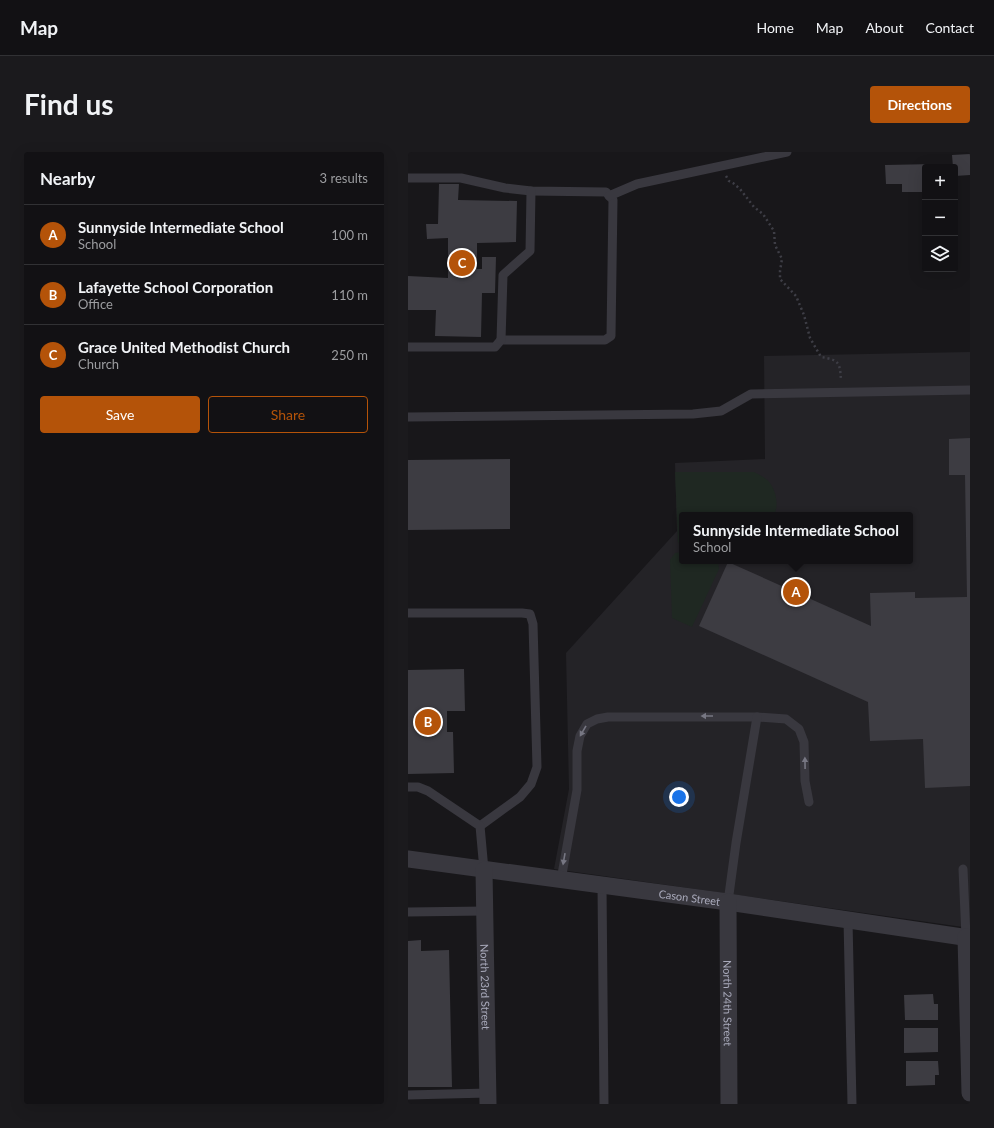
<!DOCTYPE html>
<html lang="en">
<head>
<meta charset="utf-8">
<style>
  :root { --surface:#121114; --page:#1b1a1d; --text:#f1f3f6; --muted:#9c9da0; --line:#313134; --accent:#b45309 }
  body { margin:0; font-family:Lato,sans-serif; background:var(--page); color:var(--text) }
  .controls { position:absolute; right:12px; top:12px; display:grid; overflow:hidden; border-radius:4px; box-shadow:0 4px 16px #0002 }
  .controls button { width:36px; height:36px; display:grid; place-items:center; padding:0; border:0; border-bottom:1px solid var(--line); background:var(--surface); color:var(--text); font:20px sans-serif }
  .you { position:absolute; left:271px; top:645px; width:14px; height:14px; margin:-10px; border:3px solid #fff; border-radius:50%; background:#1a73e8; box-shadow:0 0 0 6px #1a73e833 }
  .badge { display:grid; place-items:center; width:26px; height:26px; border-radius:50%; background:var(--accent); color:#fff; font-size:13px; font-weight:700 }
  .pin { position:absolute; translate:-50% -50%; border:2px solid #fff; box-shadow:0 1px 4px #0006 }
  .popup { position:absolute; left:271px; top:360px; width:234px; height:52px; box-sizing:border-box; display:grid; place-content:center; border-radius:4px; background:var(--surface); filter:drop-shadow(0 1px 3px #0005); font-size:13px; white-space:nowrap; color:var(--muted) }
  .popup b { font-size:15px; color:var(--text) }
  .popup::after { content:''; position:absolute; left:50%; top:100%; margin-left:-8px; border:8px solid transparent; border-top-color:var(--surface) }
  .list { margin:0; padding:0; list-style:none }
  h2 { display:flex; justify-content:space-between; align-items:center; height:52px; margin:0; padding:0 16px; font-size:17px }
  h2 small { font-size:13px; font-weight:400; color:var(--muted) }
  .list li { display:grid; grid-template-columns:26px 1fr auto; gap:12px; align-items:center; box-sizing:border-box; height:60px; padding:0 16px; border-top:1px solid var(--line) }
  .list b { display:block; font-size:15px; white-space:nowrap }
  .list p { margin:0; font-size:13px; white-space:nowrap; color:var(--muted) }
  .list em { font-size:13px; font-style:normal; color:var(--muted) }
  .actions { display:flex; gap:8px; padding:12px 16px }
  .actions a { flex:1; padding:9px 0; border:1px solid var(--accent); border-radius:4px; text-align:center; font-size:14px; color:var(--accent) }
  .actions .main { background:var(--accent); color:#fff }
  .icon { flex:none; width:22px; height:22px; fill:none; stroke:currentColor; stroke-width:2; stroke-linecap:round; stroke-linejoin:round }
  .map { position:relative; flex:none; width:562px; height:952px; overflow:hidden; border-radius:4px }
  header { display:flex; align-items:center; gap:24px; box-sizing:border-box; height:56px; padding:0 20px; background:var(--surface); border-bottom:1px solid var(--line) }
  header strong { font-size:19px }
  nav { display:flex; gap:22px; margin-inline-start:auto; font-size:14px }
  .intro { display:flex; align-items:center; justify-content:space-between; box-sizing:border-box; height:96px; padding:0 24px }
  h1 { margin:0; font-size:28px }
  .button { padding:10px 18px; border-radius:4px; background:var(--accent); color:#fff; font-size:14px; font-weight:700 }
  main { display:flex; gap:24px; padding:0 24px }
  aside { flex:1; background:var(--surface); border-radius:4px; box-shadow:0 4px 16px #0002 }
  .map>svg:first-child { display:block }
  .built { fill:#242327; fill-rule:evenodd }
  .green { fill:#1f2822 }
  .building { fill:#3d3c42 }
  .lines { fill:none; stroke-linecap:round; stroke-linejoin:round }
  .path { stroke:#3e3e46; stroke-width:2.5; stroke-dasharray:2 3; stroke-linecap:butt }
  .service { stroke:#39383f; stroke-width:9 }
  .minor { stroke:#39383f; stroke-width:17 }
  .oneway { fill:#777783 }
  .labels { text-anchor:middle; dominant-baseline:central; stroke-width:3; stroke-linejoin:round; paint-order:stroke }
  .street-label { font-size:11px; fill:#a9aabb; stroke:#131215 }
</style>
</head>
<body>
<header>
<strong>Map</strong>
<nav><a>Home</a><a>Map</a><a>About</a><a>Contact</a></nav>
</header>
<div class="intro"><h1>Find us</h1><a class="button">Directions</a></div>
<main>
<aside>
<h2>Nearby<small>3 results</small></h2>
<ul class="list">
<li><span class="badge">A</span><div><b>Sunnyside Intermediate School</b><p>School</p></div><em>100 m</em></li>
<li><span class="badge">B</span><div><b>Lafayette School Corporation</b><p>Office</p></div><em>110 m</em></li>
<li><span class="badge">C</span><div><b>Grace United Methodist Church</b><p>Church</p></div><em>250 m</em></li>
</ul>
<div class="actions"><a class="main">Save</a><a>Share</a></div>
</aside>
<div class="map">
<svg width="562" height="952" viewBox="0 0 562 952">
  <rect width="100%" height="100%" fill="#18171a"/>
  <path class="built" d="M562,200v576l-416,-59 15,-80 -3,-136 111,-122 -2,-68 90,-4 -1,-103zM274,363h228v46h-228z"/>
  <g class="green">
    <path d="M267,320h79c4,2 8,4 12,7 9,7 14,25 8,36h-92v33l-4,-6z"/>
    <path d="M274,400v9l36,1 1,7 -27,58 -20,-9 -2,-58 5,-7z"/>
  </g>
  <g class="building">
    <path d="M562,2v21l-15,1v-9h-2l-1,-12z"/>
    <path d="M527,12v3h-10v25h-23v-8h-16l-1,-19z"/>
    <path d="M31,32h20l-1,16 59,1 -1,41 -39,1v26h5v-12h14l-1,36h-13l-1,44 -46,-1 1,-26h-28v-34l40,2v-40l-21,1 -1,-15h12z"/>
    <path d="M562,286v348l-45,2 -2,-49 -53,2 -2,-39 -169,-76 29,-64 143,64 -1,-33 45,-1v6l52,-1 -2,-122h-16v-36z"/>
    <path d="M102,307v70l-102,1v-70z"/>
    <path d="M56,517l1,42h-18v21h6l1,41 -46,1v-104z"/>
    <path d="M13,788v11l28,-1 3,137h-44v-146z"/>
    <path d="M525,842l1,10h4v16h-33l-1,-25z"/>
    <path d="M496,876h34v24l-34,1z"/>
    <path d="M498,909h32l1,14h-4v10l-29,1z"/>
  </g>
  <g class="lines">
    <path class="path" d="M318,24l3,5 4,2 7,6 14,18 9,7 11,17 1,14 7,14 -2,12v8l16,17 8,19 6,23 11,19c18,3 19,5 20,24"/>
    <g class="service">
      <path d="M0,26h53l44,10 26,3 75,1 7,8 -2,136 -6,4h-104l-6,7h-87"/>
      <path d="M201,44l28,-12 150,-32"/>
      <path d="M93,188l2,-65 27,-24 1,-60"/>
      <path d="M0,265l285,-3 28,-3 30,-17 219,-4"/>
      <path d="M0,461h114l8,1 3,10 4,143 -6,17 -11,13 -40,29"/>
      <path d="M0,635h10l10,4 52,35 4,44"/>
      <path d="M555,717l3,68"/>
      <path d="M153,728l16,-90v-39l3,-15 7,-12 10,-5 11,-2h149l29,2 13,10 5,13 1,39 4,21"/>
      <path d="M194,733l2,219"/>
      <path d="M320,750l8,-59 21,-126"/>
      <path d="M0,760l77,-1"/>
      <path d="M440,768l4,184"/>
      <path d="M0,943l80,-2"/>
    </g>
    <g class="minor">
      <path id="s1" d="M0,707l320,43 242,36"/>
      <path id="s2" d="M76,718l4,234"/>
      <path id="s3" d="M320,750l1,202"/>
      <path d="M558,785l4,156"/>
    </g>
  </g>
  <defs><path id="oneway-solid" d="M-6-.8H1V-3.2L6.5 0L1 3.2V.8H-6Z"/></defs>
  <g class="oneway">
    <use href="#oneway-solid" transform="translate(299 564) rotate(180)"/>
    <use href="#oneway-solid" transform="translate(175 579) rotate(120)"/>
    <use href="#oneway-solid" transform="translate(397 611) rotate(-91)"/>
    <use href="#oneway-solid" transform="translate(156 707) rotate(100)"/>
  </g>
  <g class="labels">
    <g class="street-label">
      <text stroke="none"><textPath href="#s1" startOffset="284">Cason Street</textPath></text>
      <text stroke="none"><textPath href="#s2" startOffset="117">North 23rd Street</textPath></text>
      <text stroke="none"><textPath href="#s3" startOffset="101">North 24th Street</textPath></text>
    </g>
  </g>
</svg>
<div class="controls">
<button>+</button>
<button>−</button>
<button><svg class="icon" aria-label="layers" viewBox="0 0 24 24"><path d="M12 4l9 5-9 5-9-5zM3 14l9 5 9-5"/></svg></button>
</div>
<div class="you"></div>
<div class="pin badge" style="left:388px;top:440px">A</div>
<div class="popup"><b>Sunnyside Intermediate School</b>School</div>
<div class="pin badge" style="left:20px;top:570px">B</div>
<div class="pin badge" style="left:54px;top:111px">C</div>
</div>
</main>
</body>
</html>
